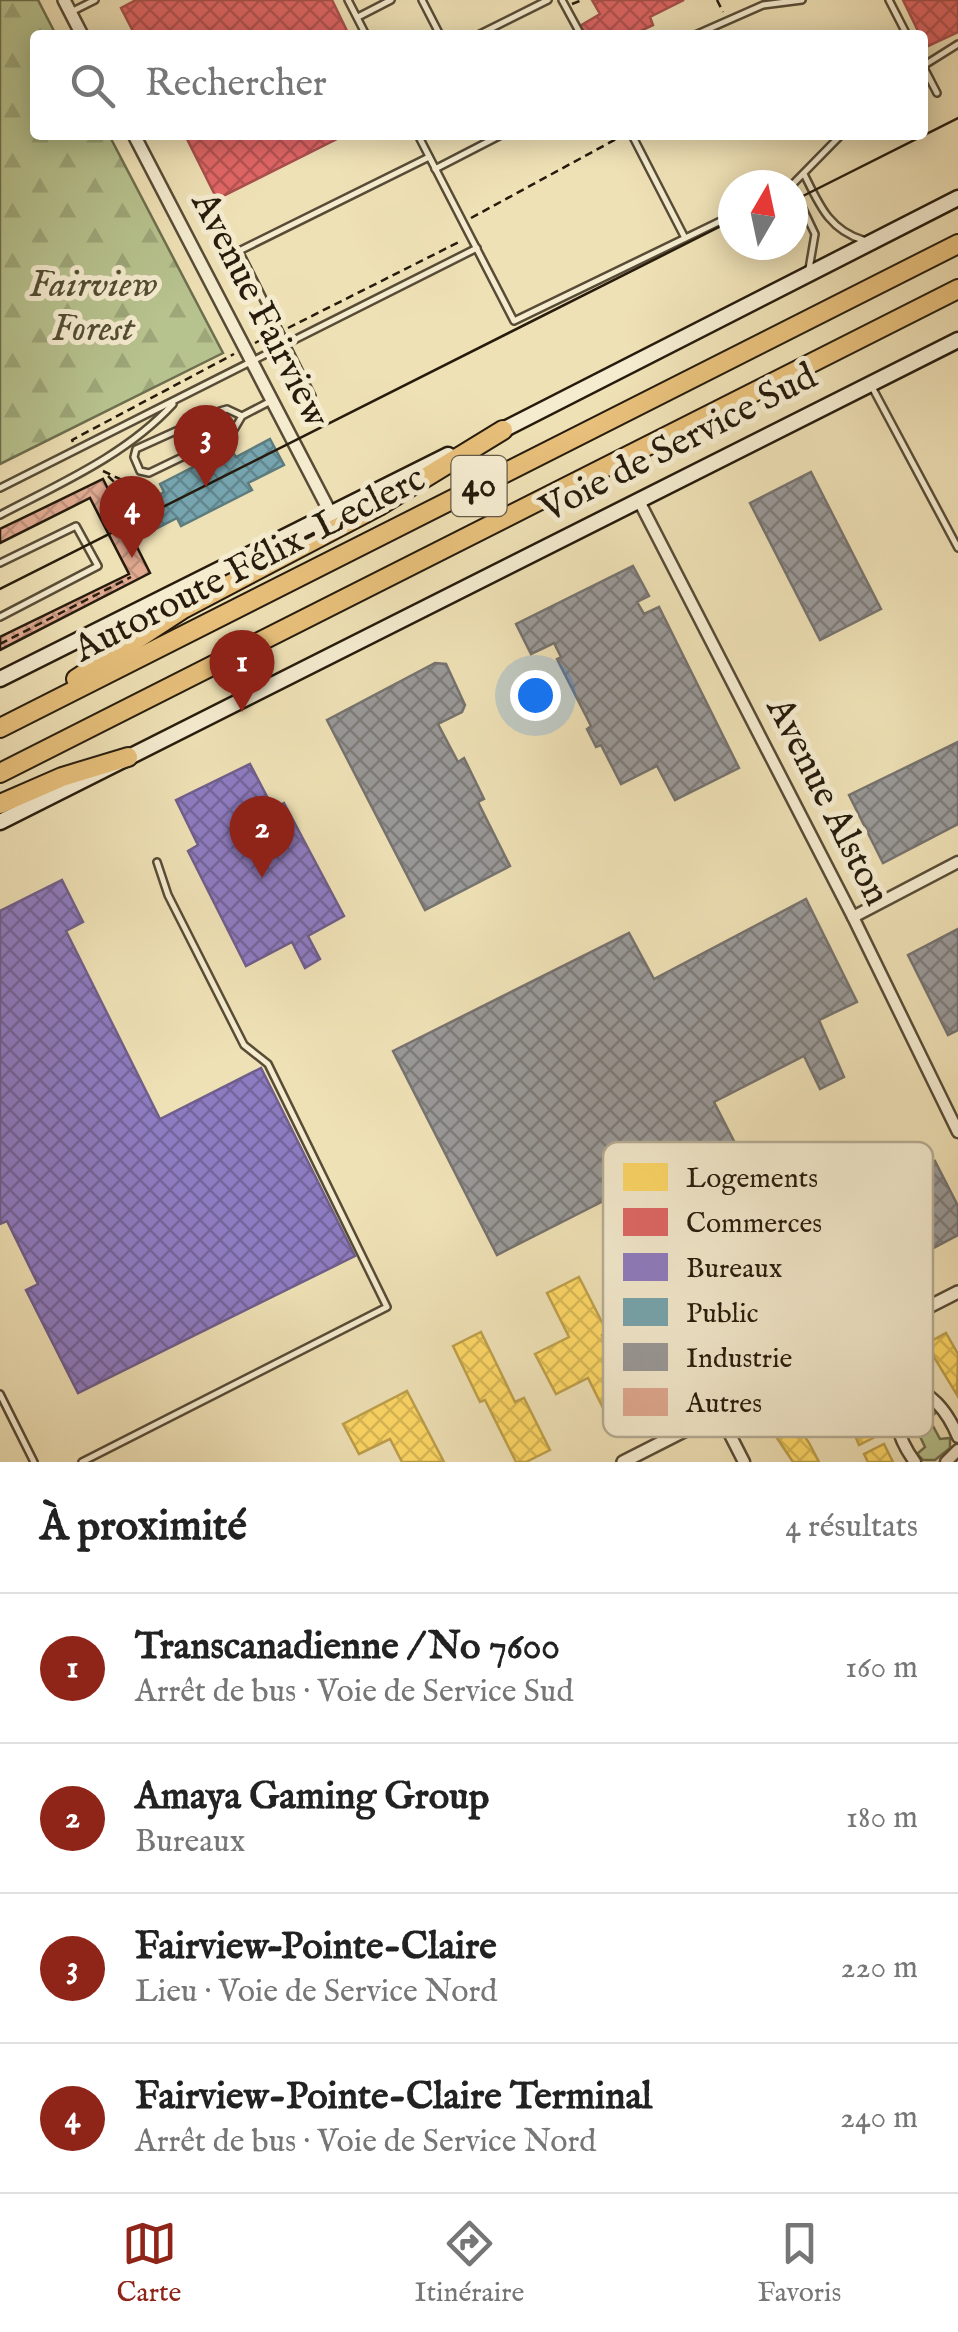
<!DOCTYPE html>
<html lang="fr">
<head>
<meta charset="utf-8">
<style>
  :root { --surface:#fff; --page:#f2f2f2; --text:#222; --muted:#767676; --line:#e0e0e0; --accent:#8f2418 }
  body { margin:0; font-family:"IM FELL English",serif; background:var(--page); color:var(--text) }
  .compass { position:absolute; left:718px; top:170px; width:90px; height:90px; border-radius:50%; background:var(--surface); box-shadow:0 5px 25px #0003; rotate:9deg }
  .you { position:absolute; left:535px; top:695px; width:35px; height:35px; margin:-25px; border:8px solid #fff; border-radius:50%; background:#1a73e8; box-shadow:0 0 0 15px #1a73e833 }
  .badge { display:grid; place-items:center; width:65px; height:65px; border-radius:50%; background:var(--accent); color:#fff; font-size:32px; font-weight:700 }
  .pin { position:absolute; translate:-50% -82px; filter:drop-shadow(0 2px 5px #0008) }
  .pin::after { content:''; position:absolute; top:52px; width:35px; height:30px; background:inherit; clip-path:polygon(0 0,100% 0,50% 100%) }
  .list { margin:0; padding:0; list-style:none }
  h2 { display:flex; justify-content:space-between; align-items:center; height:130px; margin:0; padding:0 40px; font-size:42px }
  h2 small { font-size:32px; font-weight:400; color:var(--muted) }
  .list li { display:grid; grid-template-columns:65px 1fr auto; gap:30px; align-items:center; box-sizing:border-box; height:150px; padding:0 40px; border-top:2px solid var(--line) }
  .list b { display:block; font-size:38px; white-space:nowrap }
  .list p { margin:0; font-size:32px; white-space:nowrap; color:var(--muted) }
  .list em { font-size:32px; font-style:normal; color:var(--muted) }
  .icon { flex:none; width:55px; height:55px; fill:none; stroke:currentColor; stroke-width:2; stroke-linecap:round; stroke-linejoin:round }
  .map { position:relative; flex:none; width:958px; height:1462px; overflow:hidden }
  .search { position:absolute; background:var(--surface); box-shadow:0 5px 25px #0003; left:30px; right:30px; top:30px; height:110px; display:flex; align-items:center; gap:25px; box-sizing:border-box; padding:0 35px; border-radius:10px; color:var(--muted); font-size:38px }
  .sheet { height:730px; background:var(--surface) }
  nav { display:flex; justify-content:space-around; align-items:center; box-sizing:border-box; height:140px; border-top:2px solid var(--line); background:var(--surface); font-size:28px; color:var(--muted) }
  nav a { display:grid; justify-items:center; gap:5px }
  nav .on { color:var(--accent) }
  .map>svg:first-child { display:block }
  .green { fill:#b7c38f; stroke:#6e6f4e; stroke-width:2.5 }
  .forest { fill:url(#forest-firs); stroke:#6e6f4e; stroke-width:2.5 }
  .homes { fill:url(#homes-cross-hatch); stroke:#bea04b; stroke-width:2.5 }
  .shops { fill:url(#shops-cross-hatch); stroke:#a8504b; stroke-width:2.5 }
  .offices { fill:url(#offices-cross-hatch); stroke:#6f5f8c; stroke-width:2.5 }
  .public { fill:url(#public-cross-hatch); stroke:#5e7c7e; stroke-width:2.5 }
  .industry { fill:url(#industry-cross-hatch); stroke:#76736f; stroke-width:2.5 }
  .building { fill:url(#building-cross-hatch); stroke:#261b0c; stroke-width:2.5 }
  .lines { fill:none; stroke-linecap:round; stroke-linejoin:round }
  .service-casing { stroke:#584c36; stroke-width:10 }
  .minor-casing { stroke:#584c36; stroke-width:15 }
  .tertiary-casing { stroke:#584c36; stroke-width:16 }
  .secondary-casing { stroke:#261b0c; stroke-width:19 }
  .motorway-casing { stroke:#261b0c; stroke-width:22 }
  .path { stroke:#261b0c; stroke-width:2.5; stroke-dasharray:8 5; stroke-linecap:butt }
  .service { stroke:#f5ecd0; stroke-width:5 }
  .minor { stroke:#f5ecd0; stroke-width:10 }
  .tertiary { stroke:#f5ecd0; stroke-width:11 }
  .secondary { stroke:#f5ecd0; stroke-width:14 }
  .motorway { stroke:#e8c07b; stroke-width:18 }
  .tram { stroke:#261b0c; stroke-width:2.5 }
  .labels { text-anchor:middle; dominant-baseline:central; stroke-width:10; stroke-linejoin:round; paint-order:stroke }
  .shield { fill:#f5ecd0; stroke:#645a47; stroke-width:2.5 }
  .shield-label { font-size:35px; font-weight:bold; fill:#261b0c }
  .park-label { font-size:38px; font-style:italic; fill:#524d33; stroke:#f5ecd0 }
  .street-label { font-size:38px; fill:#261b0c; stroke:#f5ecd0 }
  .key { fill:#f5ecd0; stroke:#b7ad95; stroke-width:2.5 }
  .key-label { font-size:28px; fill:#261b0c }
</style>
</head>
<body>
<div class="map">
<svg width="958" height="1462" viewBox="0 0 958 1462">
  <defs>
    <pattern id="forest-firs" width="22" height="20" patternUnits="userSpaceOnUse" patternTransform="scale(2.5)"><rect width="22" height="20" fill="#b7c38f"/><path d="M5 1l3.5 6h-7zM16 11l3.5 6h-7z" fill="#9da77a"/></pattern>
    <pattern id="homes-cross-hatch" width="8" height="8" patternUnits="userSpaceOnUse" patternTransform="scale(2.5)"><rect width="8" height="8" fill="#ffd966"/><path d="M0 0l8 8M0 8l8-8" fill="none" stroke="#daba57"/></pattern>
    <pattern id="shops-cross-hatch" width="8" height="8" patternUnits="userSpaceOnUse" patternTransform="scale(2.5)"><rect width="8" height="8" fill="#e06666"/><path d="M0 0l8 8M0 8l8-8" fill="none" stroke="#b55352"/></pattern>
    <pattern id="offices-cross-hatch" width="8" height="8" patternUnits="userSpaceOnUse" patternTransform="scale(2.5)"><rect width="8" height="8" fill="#8e7cc3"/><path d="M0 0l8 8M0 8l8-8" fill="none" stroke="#74659d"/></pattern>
    <pattern id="public-cross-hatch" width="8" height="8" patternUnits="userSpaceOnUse" patternTransform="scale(2.5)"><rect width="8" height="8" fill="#76a5af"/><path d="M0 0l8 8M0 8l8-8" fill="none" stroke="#61868d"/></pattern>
    <pattern id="industry-cross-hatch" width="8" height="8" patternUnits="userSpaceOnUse" patternTransform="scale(2.5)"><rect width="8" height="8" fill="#999"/><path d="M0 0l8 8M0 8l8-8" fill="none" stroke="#7d7c7b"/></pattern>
    <pattern id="building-cross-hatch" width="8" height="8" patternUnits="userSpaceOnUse" patternTransform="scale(2.5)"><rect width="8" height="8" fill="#e1aa91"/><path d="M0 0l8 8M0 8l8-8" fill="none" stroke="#c1927c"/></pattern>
  </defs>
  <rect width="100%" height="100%" fill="#efe1b6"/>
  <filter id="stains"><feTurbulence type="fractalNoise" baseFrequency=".002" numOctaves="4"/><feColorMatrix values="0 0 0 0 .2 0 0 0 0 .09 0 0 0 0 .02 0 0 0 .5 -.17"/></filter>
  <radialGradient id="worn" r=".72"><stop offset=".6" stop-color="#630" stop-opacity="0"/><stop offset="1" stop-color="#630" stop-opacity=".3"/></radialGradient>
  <path class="green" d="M912,1392l25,20 -4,3 -8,-4 15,28 10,-1v10l-15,12h-12l-6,-6 8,-7 -14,-29 -2,9 -4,2 -2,-30z"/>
  <path class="forest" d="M0,0h38l18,35h-21v100h74l114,218 -223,111z"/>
  <g class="homes">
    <path d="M579,1277l28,55 -5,3 37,73 -29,14 -22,-44 -32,16 -21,-40 34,-17 -22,-44z"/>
    <path d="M481,1332l34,70 9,-4 26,52 -24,12h-10l-31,-62 -5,2 -27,-56z"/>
    <path d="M946,1333l12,21 -1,41 -31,-51z"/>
    <path d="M856,1379l23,56 -20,10 -23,-56z"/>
    <path d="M407,1391l37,71h-42l-12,-23 -31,15 -16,-30z"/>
    <path d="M790,1414l19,29 10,19h-26l-18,-27 -6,-11z"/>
    <path d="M884,1444l9,18h-25l-4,-8z"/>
  </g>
  <g class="shops">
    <path d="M136,0h196l17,35h-214l-14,-27z"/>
    <path d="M592,0h92l-34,17 3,8 -21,10h-46l-6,-9 20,-12z"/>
    <path d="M903,0h55v32l-32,15 -3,-12h-3z"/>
    <path d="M185,135h160l-128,64z"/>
  </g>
  <g class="offices">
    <path d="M250,764l23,44 11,-5 60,113 -36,20 12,23 -15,9 -13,-26 -46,24 -58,-115 10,-6 -22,-45z"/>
    <path d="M62,880l21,42 -17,9 94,188 101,-51 94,188 -277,137 -52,-103 12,-6 -31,-63 -7,3v-313z"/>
  </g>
  <path class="public" d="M270,439l14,26 -36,18 4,7 -71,36 -4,-8 -43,22 -2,-4 26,-13 -8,-15 -25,13 -4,-6 43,-23 -4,-8 70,-36 6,9z"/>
  <g class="industry">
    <path d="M811,472l70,137 -61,31 -70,-137z"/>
    <path d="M633,566l16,30 -12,6 7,12 15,-7 80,161 -64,32 -18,-34 -36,18 -20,-39 -5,2 -9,-18 4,-3 -34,-67 4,-2 -7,-14 -23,11 -15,-30z"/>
    <path d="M435,663l11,1 19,41 -3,7 -24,12 20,38 6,-4 20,41 -6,3 32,64 -85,44 -98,-190z"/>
    <path d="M958,742v82l-75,39 -34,-68z"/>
    <path d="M806,899l51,103 -38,18 25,57 -24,12 -16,-33 -90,46 24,47 -95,48 -8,-12 -138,70 -104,-204 236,-118 25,46z"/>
    <path d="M958,929v101l-10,5 -40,-80z"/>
    <path d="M935,1161l23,45v29l-55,29 -12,-21 20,-10 -24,-48z"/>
  </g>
  <path class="building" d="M103,479l47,94 -150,77v-13l129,-63 -39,-76 -90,45v-14z"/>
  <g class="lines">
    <g class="service-casing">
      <g id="service">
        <path d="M348,0l18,35"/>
        <path d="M422,0l18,35"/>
        <path d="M562,0l19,35"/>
        <path d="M889,0l18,35"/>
        <path d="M71,12l24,-12"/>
        <path d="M358,17l33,-17"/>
        <path d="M478,35l70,-35"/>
        <path d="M695,35l68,-30 39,-5"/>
        <path d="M923,66l35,-22"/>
        <path d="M923,66l14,27"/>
        <path d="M418,135l96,186 219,-106"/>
        <path d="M632,135l53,103"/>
        <path d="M435,169l66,-34"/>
        <path d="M804,174c15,30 25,56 59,66"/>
        <path d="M792,185l49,-50"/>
        <path d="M793,188l22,46 -6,35"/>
        <path d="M872,387l86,161"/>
        <path d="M312,396l-73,-145 190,-94"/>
        <path d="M242,416l-15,-7 -7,2 -84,38 -2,8 6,14 9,2 83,-40 10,-17 27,-14"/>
        <path d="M0,488l477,-240"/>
        <path d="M0,515c61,-32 126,-60 173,-111"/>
        <path d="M0,563l76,-37 22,40 -98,51"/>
        <path d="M0,1394l34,68"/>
        <path d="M82,1462l305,-155 -119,-243 -24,-19 -76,-150 -11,-33"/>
      </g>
    </g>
    <g class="minor-casing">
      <g id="minor">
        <path d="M639,501l214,416 105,215"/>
        <path d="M853,917l105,-55"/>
        <path d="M874,1334l29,50c27,5 45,28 55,53"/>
        <path d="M903,1384c-16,24 -4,57 12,78"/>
        <path d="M719,1413l25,49"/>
        <path d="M946,1462l12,-12"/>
      </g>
    </g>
    <g class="tertiary-casing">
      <g id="tertiary">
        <path d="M64,0l18,35"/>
        <path d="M134,135l196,377"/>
        <path d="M623,1462l335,-170"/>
      </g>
    </g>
    <g class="secondary-casing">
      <g id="secondary">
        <path d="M495,434l463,-236"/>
        <path d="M0,679l448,-224"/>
        <path d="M0,822l958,-482"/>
      </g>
    </g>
    <g class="motorway-casing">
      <g id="motorway">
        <path d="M76,679l107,-70 196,-103 124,-76"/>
        <path d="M0,728l958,-484"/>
        <path d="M0,773l958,-484"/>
        <path d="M0,804l62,-27 66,-20"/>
      </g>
    </g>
    <g class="path">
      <path d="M717,0l6,12"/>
      <path d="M572,4l10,-4"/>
      <path d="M471,218l147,-80"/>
      <path d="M288,328l171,-86"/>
      <path d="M255,343l15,-8"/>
      <path d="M73,442l-1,-2 162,-86"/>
      <path d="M103,471l36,17 8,-5"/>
      <path d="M108,476l35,34"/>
      <path d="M0,644l131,-67"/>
    </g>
    <use href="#service" class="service"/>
    <use href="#minor" class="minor"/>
    <use href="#tertiary" class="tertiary"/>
    <use href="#secondary" class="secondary"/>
    <use href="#motorway" class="motorway"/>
    <g class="tram">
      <path d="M793,201l165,-83"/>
      <path d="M0,589l733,-369"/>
    </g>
  </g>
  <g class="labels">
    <rect class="shield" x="451.5" y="456" width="55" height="60" rx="8"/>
    <g class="shield-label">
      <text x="479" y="486">40</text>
    </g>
    <g class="park-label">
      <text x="93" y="286">Fairview<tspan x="93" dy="44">Forest</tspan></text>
    </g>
    <g class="street-label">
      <text transform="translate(259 310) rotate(63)">Avenue Fairview</text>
      <text transform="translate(679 444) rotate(-27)">Voie de Service Sud</text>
      <text transform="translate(250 565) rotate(-27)">Autoroute Félix-Leclerc</text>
      <text transform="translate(827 802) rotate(63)">Avenue Alston</text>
    </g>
  </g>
  <rect x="603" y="1142" width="330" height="295" rx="15" class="key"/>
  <rect x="623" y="1163" width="45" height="28" fill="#ffd966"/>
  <rect x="623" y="1208" width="45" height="28" fill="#e06666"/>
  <rect x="623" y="1253" width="45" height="28" fill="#8e7cc3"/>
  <rect x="623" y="1298" width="45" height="28" fill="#76a5af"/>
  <rect x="623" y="1343" width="45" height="28" fill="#999"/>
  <rect x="623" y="1388" width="45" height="28" fill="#e1aa91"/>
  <g class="key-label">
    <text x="686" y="1187">Logements</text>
    <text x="686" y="1232">Commerces</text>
    <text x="686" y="1277">Bureaux</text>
    <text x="686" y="1322">Public</text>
    <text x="686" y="1367">Industrie</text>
    <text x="686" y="1412">Autres</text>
  </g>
  <rect width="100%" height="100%" filter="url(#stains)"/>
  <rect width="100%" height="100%" fill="url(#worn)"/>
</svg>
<svg class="compass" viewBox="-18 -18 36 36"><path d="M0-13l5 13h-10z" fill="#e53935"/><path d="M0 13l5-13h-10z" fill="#767676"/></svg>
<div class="you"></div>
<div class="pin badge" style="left:242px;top:712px">1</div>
<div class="pin badge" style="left:262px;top:878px">2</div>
<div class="pin badge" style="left:206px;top:487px">3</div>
<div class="pin badge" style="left:132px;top:558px">4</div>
<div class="search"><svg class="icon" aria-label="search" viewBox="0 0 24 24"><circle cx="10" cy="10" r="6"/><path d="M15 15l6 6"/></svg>Rechercher</div>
</div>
<section class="sheet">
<h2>À proximité<small>4 résultats</small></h2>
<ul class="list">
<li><span class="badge">1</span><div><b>Transcanadienne / No 7600</b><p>Arrêt de bus · Voie de Service Sud</p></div><em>160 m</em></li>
<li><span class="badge">2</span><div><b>Amaya Gaming Group</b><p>Bureaux</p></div><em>180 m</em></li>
<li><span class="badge">3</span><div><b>Fairview–Pointe-Claire</b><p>Lieu · Voie de Service Nord</p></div><em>220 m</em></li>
<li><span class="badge">4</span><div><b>Fairview-Pointe-Claire Terminal</b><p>Arrêt de bus · Voie de Service Nord</p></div><em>240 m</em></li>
</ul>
</section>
<nav>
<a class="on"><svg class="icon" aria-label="map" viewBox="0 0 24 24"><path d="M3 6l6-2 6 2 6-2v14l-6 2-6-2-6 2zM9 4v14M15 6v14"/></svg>Carte</a>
<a><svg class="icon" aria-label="directions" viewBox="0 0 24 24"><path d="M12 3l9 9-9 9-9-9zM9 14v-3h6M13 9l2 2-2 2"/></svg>Itinéraire</a>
<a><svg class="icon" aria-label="saved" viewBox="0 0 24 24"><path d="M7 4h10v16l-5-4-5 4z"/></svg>Favoris</a>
</nav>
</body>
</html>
